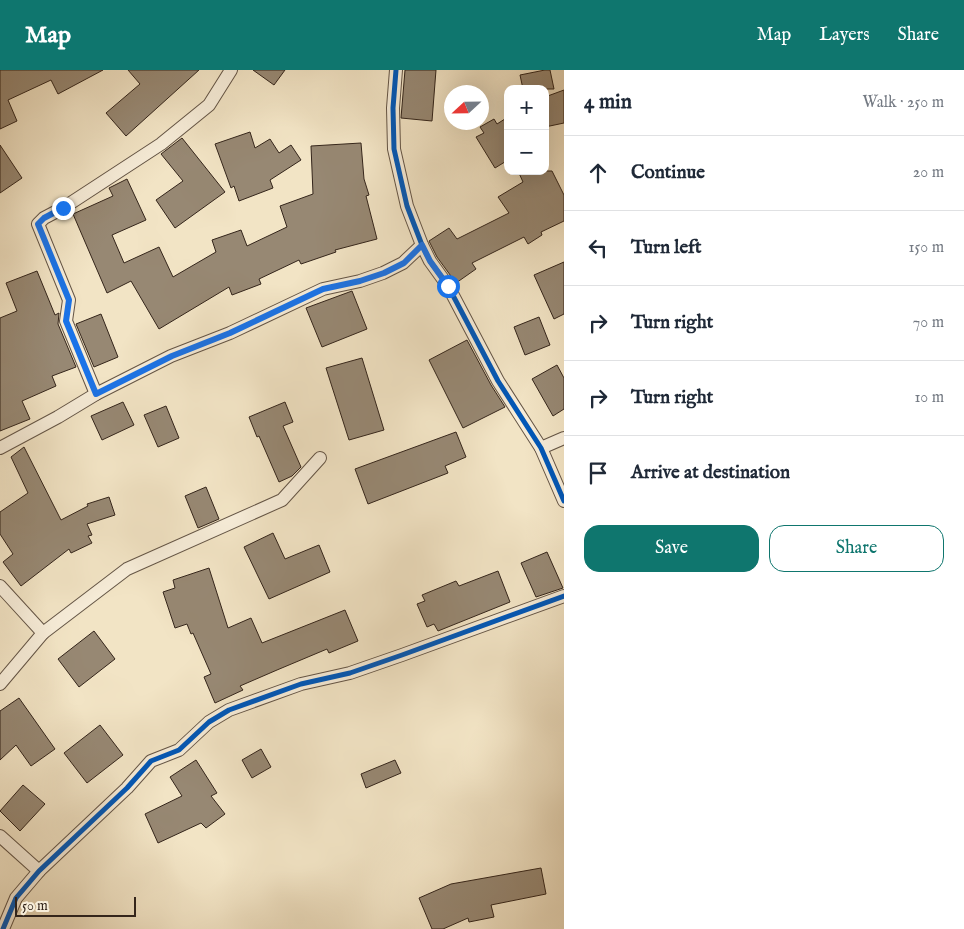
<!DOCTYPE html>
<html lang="en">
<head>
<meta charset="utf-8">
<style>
  :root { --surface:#fff; --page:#f2f2f3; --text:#1f2937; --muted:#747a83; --line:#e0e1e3; --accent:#0f766e }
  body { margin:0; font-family:"IM FELL English",serif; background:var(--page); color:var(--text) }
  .controls { position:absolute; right:15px; top:15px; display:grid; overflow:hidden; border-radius:10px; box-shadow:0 5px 20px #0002 }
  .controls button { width:45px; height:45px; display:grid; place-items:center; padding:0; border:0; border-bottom:1px solid var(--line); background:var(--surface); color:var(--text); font:25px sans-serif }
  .compass { position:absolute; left:444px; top:15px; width:45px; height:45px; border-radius:50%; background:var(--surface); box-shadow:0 5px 20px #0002; rotate:248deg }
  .scale { position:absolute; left:15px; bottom:12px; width:121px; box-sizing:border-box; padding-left:5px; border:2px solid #34251b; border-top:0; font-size:14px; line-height:18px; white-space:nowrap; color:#34251b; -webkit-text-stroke:4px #f7edd9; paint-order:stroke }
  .stop { position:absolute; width:15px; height:15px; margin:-11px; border:4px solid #1a73e8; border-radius:50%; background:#fff }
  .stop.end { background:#1a73e8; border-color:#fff; box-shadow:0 1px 5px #0008 }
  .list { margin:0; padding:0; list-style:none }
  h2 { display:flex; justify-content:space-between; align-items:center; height:65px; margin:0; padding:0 20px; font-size:21px }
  h2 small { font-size:16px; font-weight:400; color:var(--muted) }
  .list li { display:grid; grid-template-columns:32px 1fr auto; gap:15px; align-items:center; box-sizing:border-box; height:75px; padding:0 20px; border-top:1px solid var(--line) }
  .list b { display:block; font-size:19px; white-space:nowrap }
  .list em { font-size:16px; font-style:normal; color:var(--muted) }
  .actions { display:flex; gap:10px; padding:15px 20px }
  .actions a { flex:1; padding:11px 0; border:1px solid var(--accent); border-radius:15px; text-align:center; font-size:18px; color:var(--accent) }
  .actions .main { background:var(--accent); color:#fff }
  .icon { flex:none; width:28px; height:28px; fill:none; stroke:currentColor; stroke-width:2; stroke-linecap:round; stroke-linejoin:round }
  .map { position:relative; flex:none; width:564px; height:859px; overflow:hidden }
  header { display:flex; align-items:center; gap:30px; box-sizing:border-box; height:70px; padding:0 25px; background:var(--accent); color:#fff }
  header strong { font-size:24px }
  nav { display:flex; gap:28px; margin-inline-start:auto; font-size:18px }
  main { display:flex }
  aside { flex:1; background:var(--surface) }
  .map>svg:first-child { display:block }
  .building { fill:#978873; stroke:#34251b }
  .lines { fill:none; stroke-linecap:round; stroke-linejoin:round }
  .minor-casing { stroke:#645546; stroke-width:14 }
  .minor { stroke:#f7edd9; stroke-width:12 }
  .cycleway-casing { stroke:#f7edd9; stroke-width:8 }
  .cycleway { stroke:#0057b8; stroke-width:5 }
  .route { stroke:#1a73e8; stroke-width:6 }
</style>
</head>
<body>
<header>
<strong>Map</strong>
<nav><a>Map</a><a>Layers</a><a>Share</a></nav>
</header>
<main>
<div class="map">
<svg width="564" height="859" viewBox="0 0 564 859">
  <rect width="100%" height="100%" fill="#f2e4c5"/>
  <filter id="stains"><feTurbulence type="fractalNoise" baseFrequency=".004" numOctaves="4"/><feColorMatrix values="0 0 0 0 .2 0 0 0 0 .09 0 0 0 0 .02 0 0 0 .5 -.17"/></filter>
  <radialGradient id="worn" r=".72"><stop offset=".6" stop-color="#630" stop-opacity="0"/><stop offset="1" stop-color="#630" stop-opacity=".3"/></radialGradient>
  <g class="building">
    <path d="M0,0h103l-45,24 -7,-14 -43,20 9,21 -17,8z"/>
    <path d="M128,0h71l-73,66 -20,-23 34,-29z"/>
    <path d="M253,0h32l-11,15z"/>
    <path d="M405,0h31l-4,51 -31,-3z"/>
    <path d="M545,0h5l4,19h-31l-3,-14z"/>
    <path d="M564,20v33l-19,4v-30z"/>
    <path d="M508,47v43l-13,8 -19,-31 8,-4 -4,-6 14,-8 3,5z"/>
    <path d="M250,62l5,16 15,-9 9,14 12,-8 10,15 -31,20 3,8 -34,13 -5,-15 -3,2 -16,-44z"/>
    <path d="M182,68l43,54 -50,36 -19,-28 27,-19 -22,-27z"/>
    <path d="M361,73l3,36 5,16 -3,1 11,43 -42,11 1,2 -35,12 -2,-4 -40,19 2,5 -29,11 -3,-8 -70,42 -28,-48 -24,12 -34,-79 40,-18 -4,-8 18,-9 19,41 -34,15 12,28 35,-16 14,30 43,-25 -4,-12 29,-10 6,16 40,-19 -7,-21 33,-12 -2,-48z"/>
    <path d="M0,75l22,33 -22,15z"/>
    <path d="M518,101h34l12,24v26l-23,11 1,3 -14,9 -4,-7 -52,26 4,6 -20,14 -19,-26 -8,-16 20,-13 8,11 52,-26 -11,-16 25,-15z"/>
    <path d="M564,192v52l-10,5 -20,-44z"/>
    <path d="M37,201l18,44 4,-2 -1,11 18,43 -24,9 4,10 -34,15 8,18 -30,12v-113l17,-7 -11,-28z"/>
    <path d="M352,221l15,38 -45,18 -16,-39z"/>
    <path d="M101,244l17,43 -24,10 -18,-43z"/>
    <path d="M539,247l11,28 -25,10 -11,-28z"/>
    <path d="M467,270l24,45 14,22 -42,21 -34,-68z"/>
    <path d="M362,288l22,72 -35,10 -23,-72z"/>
    <path d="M557,295l7,13v31l-11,7 -21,-37z"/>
    <path d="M123,332l11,23 -32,15 -11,-24z"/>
    <path d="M285,332l8,20 -10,4 18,41 -9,9 -13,6 -20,-46 -2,1 -8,-20z"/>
    <path d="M166,336l13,32 -21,9 -14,-32z"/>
    <path d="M456,362l10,25 -21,9 3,7 -80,31 -13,-35z"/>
    <path d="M24,377l37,73 27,-14 -1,-2 22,-7 6,18 -28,9 5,11 -4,1 4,7 -21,10 -2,-4 -48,37 -18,-24 10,-8 -13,-20v-22l28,-19 -17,-36z"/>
    <path d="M206,417l13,32 -21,9 -13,-32z"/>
    <path d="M273,463l12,26 34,-14 11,27 -61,27 -25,-52z"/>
    <path d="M547,482l16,36 -27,9 -15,-34z"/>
    <path d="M209,498l19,60 23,-10 11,25 83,-33 13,31 -29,12 -2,-4 -50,21 -37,16 3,4 -28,13 -11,-26 7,-3 -18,-41 -2,1 -4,-10 -12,4 -12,-36 12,-4 -2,-8z"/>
    <path d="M498,501l12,31 -72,29 -4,-7 -7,3 -10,-23 8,-3 -3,-6 34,-14 3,5z"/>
    <path d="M94,561l21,28 -36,28 -21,-28z"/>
    <path d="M19,628l36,51 -24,17 -15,-21 -16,15v-49z"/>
    <path d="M100,655l23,30 -36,28 -23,-30z"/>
    <path d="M261,679l10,18 -19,11 -10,-18z"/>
    <path d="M196,690l21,33 -6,3 14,18 -19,14 -5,-5 -43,20 -13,-29 37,-18 -12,-19z"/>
    <path d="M395,690l6,13 -35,15 -5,-14z"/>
    <path d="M23,715l22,19 -25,27 -20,-20z"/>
    <path d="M541,798l5,26 -55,11 3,12 -25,5 -1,-4 -25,11h-11l-13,-31 32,-14z"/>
  </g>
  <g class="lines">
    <g class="minor-casing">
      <g id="minor">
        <path d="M396,0l-3,38 1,41 13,57 15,39 8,16 18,25 50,95 43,67 23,53"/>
        <path d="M96,324l-30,-73 3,-21 -31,-76 6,-6 19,-10 98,-64 48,-39 22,-35"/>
        <path d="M0,378l58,-31 38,-23 75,-38 59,-23 93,-44 37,-8 23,-8 20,-10 19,-18"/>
        <path d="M541,378l23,-10"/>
        <path d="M0,516l43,47 -43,51"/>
        <path d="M43,563l84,-64 155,-69 38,-42"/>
        <path d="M0,766l39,35"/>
        <path d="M3,859l13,-31 23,-27 88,-83 24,-27 28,-11 30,-28 20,-12 72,-26 49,-11 52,-18 162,-59"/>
      </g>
    </g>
    <use href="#minor" class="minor"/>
    <g class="cycleway-casing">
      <g id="cycleway">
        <path d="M396,0l-3,38 1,41 13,57 15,39 8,16 18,25 50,95 43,67 23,53"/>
        <path d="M3,859l13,-31 23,-27 88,-83 24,-27 28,-11 30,-28 20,-12 72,-26 49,-11 52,-18 162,-59"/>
      </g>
    </g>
    <use href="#cycleway" class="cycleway"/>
  </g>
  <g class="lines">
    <path class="route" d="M63,138l-19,10 -6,6 31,76 -3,21 30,73 76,-38 58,-23 93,-44 37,-8 24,-8 20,-10 18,-18 8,16 18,25"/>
  </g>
  <rect width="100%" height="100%" filter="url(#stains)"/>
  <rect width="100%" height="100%" fill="url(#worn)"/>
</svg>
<div class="controls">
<button>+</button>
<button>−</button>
</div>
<svg class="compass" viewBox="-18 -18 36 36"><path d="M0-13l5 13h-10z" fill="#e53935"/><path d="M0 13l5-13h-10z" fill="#747a83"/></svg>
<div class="scale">50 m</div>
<div class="stop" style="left:448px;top:216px"></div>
<div class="stop end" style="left:63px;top:138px"></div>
</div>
<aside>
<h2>4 min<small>Walk · 250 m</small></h2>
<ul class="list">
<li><svg class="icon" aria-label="ahead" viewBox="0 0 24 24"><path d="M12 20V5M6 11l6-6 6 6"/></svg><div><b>Continue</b></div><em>20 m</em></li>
<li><svg class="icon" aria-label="left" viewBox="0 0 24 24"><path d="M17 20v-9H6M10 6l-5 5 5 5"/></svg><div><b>Turn left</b></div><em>150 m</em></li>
<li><svg class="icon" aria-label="right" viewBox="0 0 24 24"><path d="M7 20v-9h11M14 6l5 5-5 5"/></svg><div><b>Turn right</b></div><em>70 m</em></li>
<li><svg class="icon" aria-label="right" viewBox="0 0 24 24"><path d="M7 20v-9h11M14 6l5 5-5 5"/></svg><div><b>Turn right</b></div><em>10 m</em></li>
<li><svg class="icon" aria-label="arrive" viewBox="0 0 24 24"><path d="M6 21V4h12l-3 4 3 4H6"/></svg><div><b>Arrive at destination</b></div></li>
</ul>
<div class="actions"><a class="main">Save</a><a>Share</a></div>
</aside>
</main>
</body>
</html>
